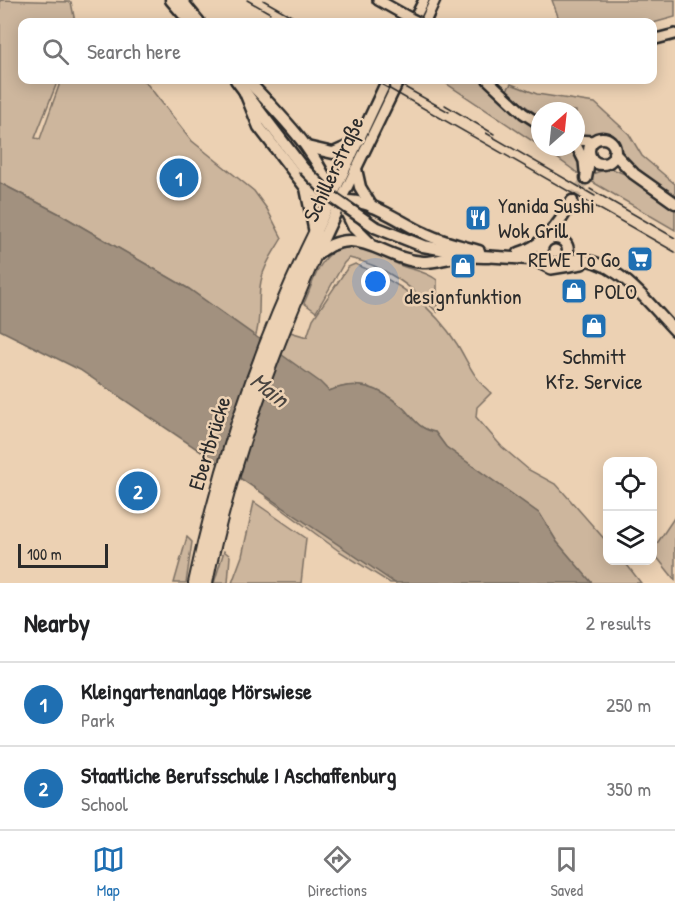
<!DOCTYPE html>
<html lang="en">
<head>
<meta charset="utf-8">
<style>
  :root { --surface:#fff; --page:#f2f2f2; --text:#202124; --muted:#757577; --line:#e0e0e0; --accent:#1f6fb2 }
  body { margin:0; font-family:"Patrick Hand",sans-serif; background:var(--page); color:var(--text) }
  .controls { position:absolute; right:18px; bottom:18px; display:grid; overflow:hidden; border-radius:12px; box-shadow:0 3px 15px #0003 }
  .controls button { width:54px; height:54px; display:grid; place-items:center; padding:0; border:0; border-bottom:2px solid var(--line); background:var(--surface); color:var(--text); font:30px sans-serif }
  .compass { position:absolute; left:531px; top:102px; width:54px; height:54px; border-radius:50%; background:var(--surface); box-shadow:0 3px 15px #0003; rotate:27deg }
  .scale { position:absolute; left:18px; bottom:15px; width:90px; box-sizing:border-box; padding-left:6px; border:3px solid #2b2b2b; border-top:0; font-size:16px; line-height:21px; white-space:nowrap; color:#2b2b2b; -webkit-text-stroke:4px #ecd1b3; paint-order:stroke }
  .you { position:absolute; left:376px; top:282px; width:21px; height:21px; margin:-15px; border:4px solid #fff; border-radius:50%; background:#1a73e8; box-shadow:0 0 0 9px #1a73e833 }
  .badge { display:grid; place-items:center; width:39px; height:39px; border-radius:50%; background:var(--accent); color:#fff; font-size:20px; font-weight:700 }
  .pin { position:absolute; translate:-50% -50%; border:3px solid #fff; box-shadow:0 2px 6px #0006 }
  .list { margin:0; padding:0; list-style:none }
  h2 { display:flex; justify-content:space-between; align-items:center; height:78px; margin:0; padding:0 24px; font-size:26px }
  h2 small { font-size:20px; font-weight:400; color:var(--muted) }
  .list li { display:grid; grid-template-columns:39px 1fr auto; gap:18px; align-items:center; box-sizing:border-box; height:84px; padding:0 24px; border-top:2px solid var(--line) }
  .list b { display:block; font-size:22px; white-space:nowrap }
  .list p { margin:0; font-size:20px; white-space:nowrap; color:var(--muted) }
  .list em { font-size:20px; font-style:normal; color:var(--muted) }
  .icon { flex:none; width:33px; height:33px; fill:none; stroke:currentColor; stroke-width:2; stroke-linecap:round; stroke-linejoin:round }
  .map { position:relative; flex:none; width:675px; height:583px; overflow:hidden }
  .search { position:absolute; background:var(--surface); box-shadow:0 3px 15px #0003; left:18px; right:18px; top:18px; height:66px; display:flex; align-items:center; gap:15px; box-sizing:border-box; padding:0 21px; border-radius:12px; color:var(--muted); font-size:22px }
  .sheet { height:246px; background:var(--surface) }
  nav { display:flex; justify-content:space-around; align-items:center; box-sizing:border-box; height:84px; border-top:2px solid var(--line); background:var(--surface); font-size:16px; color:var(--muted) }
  nav a { display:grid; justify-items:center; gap:3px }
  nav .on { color:var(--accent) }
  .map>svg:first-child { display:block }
  .green { fill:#cdb69d; stroke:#7c7064; stroke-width:1.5 }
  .water { fill:#a2917f; stroke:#72685d; stroke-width:1.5 }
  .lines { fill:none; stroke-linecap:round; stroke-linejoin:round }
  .primary-tunnel { stroke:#c5b098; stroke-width:10; stroke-dasharray:10 5; stroke-linecap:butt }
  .secondary-casing { stroke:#2b2b2b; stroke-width:14 }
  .primary-casing { stroke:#2b2b2b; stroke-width:15 }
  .highway-casing { stroke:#2b2b2b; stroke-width:16 }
  .secondary { stroke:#ecd1b3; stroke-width:9 }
  .primary { stroke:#ecd1b3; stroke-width:10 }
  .highway { stroke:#ecd1b3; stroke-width:12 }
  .rail { stroke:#2b2b2b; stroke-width:1.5 }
  .secondary-bridge-casing { stroke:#2b2b2b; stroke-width:14; stroke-linecap:butt }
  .primary-bridge-casing { stroke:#2b2b2b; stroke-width:15; stroke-linecap:butt }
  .secondary-bridge { stroke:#ecd1b3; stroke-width:9 }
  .primary-bridge { stroke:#ecd1b3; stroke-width:10 }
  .labels { text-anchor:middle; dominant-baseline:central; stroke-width:5; stroke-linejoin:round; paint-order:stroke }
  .street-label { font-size:22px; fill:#2b2b2b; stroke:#ecd1b3 }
  .poi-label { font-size:22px; fill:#2b2b2b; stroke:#ecd1b3; text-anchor:start }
  .water-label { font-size:24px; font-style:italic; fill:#494440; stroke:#ecd1b3 }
</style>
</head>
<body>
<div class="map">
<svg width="675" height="583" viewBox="0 0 675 583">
  <rect width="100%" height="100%" fill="#ecd1b3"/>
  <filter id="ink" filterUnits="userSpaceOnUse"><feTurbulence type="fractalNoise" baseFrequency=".0167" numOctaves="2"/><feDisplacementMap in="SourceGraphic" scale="12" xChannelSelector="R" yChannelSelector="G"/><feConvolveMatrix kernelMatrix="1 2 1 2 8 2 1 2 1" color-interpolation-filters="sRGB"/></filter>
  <g filter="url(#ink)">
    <g class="green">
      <path d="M0,0l71,2 4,20h-53v58h36l-23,58 5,1 21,-59h83l48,61 62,50 13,18 15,29c-8,14 -18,27 -21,43 -4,19 1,39 -6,57l-66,-49 -131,-76 -58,-30z"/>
      <path d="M552,0h123v17l-22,6 -93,-1z"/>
      <path d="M441,80h40l36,32 23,15v19z"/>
      <path d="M511,84l26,10 58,9 34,31 13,22 33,28v13l-51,-39 -5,-13 -8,-9 -12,-2 -11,4 -12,-4v-23h-36v6l-34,-26z"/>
      <path d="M266,104l42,50 15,26 -17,-17 -43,-56z"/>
      <path d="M542,147h30c8,7 10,16 7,27z"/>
      <path d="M610,168l27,11 38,29v22l-86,-50 6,-7z"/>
      <path d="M347,246c22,2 35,12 55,20 14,5 23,5 35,14v32c-25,-25 -53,-47 -88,-54l-5,5 -28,49 -12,-9c11,-23 14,-50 43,-57z"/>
      <path d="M355,264c41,16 78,42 102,80 11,18 17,35 34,49l-14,14 -1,10 26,30 27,23 28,15 50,57 1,18 16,1 17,22h-49l-35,-41 -17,-28 -94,-67 -11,-15c-17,-3 -22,-15 -33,-25 -22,-20 -45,-28 -73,-16l-48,-35 9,-24 17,5 6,-18 35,-52z"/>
      <path d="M268,495l127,88h-5l-51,-32 -72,-53z"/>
      <path d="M254,502l52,36 -5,45h-69l10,-27z"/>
      <path d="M674,518l1,1v61l-23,-29z"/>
      <path d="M187,537l5,5 -6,41h-12z"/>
      <path d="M224,551l6,5 -2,27h-14z"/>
    </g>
    <path class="water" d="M0,183l58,30 131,76 131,93 9,9c28,-12 50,-4 73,16 11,10 16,22 33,25l11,15 94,67 17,28 35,41h-197l-315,-213 -80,-40z"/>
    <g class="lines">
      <path class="primary-tunnel" d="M572,201l14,-23"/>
      <g class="secondary-casing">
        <g id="secondary">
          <path d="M378,0l32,18"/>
          <path d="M413,22l11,-22"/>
          <path d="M425,22l10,-22"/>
          <path d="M652,40l23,-6"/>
          <path d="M488,80l35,33 17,11"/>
          <path d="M576,140l17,1"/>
          <path d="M576,145l8,16 1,10"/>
          <path d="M333,195l54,-115"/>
          <path d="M341,200l58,-120"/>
          <path d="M533,260l18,9 31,-5"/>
          <path d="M563,260c49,-9 83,41 112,71"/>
        </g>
      </g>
      <g class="primary-casing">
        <g id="primary">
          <path d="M171,0l19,22"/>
          <path d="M181,0l18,22"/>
          <path d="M236,80l67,88"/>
          <path d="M247,80c37,39 76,76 90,129"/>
          <path d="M244,90l15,37 47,61 9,45"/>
          <circle cx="602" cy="151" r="13"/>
          <path d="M307,147l26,6 25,-11"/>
          <path d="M614,153l20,21 41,29"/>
          <path d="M356,169l4,18 12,20"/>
          <path d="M586,178l4,-21"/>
          <path d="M306,188l15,7h12"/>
          <path d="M341,201l12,25 16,16"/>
          <path d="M328,206c30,-18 70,16 98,28 17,8 35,12 53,17"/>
          <path d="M375,227l48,19 40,7"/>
          <path d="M315,233l15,-32"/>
          <circle cx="555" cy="251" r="13"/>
          <path d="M519,253c24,-7 42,-31 53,-52"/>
          <path d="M316,254l24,-51"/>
          <path d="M482,256l64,4"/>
          <path d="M314,257c41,-38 68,3 109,5 11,1 22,-4 33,-5 10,-1 22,0 33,0"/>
        </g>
      </g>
      <g class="highway-casing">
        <g id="highway">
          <path d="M195,583c26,-122 65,-238 120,-350"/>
          <path d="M206,583c23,-114 62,-220 108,-326"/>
        </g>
      </g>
      <use href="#secondary" class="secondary"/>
      <use href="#primary" class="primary"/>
      <use href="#highway" class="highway"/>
      <g class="rail">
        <path d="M247,0l23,13"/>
        <path d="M263,0l39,22"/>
        <path d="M374,80l301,172"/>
        <path d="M392,80l57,32"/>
        <path d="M445,105l49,29"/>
        <path d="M486,133l109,63"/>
        <path d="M590,189l85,49"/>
      </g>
      <g class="secondary-bridge-casing">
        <path id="secondary-bridge" d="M410,18l8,4"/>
      </g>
      <g class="primary-bridge-casing">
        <path id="primary-bridge" d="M303,168l29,29 43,30"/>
      </g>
      <use href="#secondary-bridge" class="secondary-bridge"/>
      <use href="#primary-bridge" class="primary-bridge"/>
    </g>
  </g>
  <defs>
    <g id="restaurant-square" transform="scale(1.35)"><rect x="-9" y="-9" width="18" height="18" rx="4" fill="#1f6fb2" stroke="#ecd1b3"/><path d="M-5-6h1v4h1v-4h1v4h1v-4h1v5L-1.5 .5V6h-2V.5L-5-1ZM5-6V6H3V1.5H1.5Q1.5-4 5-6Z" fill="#fff"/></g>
    <g id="supermarket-square" transform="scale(1.35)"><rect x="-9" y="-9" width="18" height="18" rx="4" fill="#1f6fb2" stroke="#ecd1b3"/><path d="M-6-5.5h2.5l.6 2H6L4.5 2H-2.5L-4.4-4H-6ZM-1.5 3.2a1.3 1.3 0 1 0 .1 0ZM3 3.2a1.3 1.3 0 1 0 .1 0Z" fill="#fff"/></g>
    <g id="shop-square" transform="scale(1.35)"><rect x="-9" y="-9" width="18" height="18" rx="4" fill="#1f6fb2" stroke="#ecd1b3"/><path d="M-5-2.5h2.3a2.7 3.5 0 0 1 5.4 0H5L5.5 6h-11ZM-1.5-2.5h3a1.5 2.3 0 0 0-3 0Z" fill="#fff"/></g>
  </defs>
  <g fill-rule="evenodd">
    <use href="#restaurant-square" x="478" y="218"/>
    <use href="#supermarket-square" x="640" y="259"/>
    <use href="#shop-square" x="463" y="266"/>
    <use href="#shop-square" x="574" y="291"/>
    <use href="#shop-square" x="594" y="326"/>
  </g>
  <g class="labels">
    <g class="street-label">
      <text transform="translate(333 169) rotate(-65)">Schillerstraße</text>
      <text transform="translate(209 443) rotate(-73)">Ebertbrücke</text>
    </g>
    <g class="poi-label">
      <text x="498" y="205">Yanida Sushi<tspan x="498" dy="25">Wok Grill</tspan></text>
      <text x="620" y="259" text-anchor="end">REWE To Go</text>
      <text x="594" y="291">POLO</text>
      <text x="463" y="296" text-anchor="middle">designfunktion</text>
      <text x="594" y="356" text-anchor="middle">Schmitt<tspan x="594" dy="25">Kfz. Service</tspan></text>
    </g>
    <g class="water-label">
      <text transform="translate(270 389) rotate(38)">Main</text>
    </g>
  </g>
</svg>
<div class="controls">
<button><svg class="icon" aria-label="locate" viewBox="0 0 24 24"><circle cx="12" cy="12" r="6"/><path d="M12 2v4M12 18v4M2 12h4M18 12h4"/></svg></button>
<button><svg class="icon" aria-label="layers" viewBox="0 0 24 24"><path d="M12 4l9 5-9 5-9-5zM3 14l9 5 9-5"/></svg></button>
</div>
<svg class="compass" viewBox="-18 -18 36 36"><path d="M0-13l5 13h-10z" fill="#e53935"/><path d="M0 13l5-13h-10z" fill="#757577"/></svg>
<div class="scale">100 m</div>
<div class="you"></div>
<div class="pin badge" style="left:179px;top:178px">1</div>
<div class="pin badge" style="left:138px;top:491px">2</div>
<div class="search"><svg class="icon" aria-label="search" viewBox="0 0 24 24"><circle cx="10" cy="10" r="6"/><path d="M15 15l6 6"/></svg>Search here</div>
</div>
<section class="sheet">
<h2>Nearby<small>2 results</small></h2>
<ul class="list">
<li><span class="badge">1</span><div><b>Kleingartenanlage Mörswiese</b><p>Park</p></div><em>250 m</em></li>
<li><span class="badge">2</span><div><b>Staatliche Berufsschule I Aschaffenburg</b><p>School</p></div><em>350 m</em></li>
</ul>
</section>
<nav>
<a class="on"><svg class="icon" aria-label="map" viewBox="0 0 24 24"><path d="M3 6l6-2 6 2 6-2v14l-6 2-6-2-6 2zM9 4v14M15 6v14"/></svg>Map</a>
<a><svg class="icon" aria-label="directions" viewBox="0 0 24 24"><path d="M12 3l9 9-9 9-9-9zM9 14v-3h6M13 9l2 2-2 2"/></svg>Directions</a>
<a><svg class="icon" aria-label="saved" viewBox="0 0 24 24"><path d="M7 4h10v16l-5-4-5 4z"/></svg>Saved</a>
</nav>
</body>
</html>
